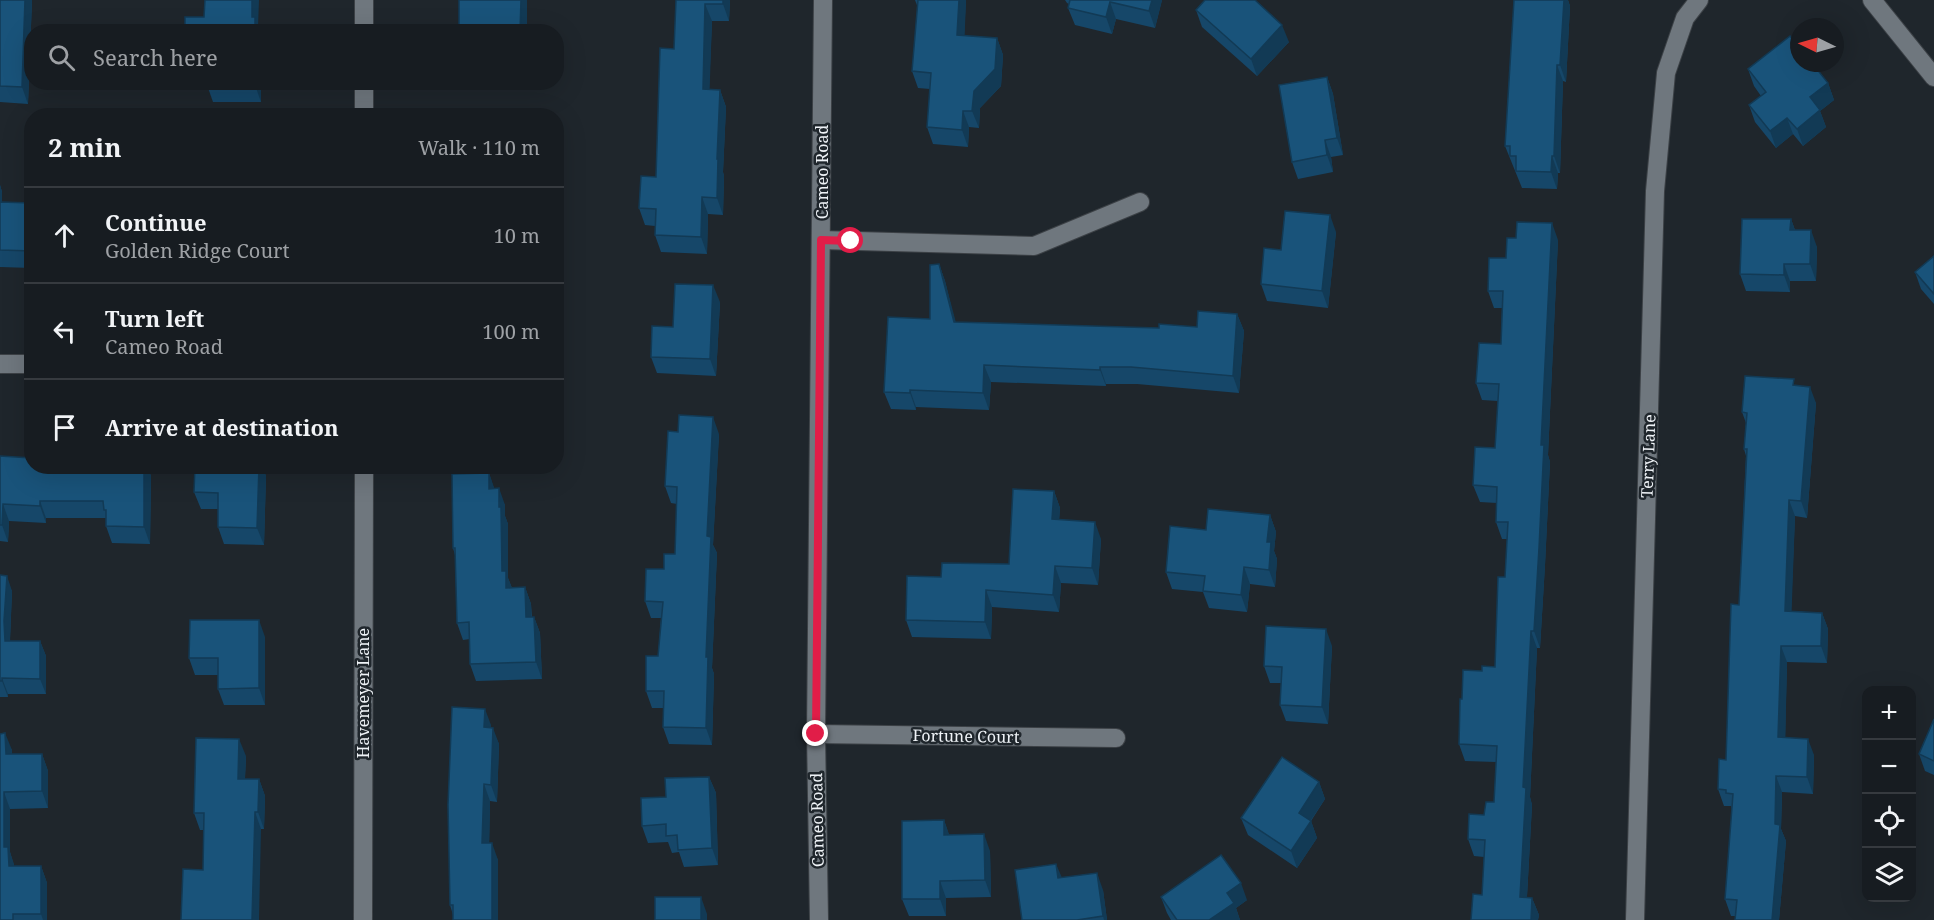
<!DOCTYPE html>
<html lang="en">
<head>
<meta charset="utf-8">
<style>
  :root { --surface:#171c21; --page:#20252a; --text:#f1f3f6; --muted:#9ea1a5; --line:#363a3f }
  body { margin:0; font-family:"Noto Serif",serif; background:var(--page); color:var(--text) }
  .controls { position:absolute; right:18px; bottom:18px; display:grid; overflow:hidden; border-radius:12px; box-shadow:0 6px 24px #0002 }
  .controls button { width:54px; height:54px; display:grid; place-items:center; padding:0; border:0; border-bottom:2px solid var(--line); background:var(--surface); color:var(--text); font:30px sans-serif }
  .compass { position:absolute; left:1790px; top:18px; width:54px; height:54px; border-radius:50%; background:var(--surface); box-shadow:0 6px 24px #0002; rotate:275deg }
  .stop { position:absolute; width:18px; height:18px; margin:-14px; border:4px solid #e11d48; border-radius:50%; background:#fff }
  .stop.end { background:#e11d48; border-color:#fff; box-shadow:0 2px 6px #0008 }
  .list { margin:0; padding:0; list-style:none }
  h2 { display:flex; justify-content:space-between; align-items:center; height:78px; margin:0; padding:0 24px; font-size:26px }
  h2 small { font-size:20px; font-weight:400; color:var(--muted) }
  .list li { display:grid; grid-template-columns:39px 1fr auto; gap:18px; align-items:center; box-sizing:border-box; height:96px; padding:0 24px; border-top:2px solid var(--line) }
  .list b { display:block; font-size:22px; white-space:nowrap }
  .list p { margin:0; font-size:20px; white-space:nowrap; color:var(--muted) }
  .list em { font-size:20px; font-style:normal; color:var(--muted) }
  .icon { flex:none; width:33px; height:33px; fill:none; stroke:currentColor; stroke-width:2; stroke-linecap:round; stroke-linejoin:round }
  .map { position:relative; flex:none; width:1934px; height:920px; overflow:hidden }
  .search { position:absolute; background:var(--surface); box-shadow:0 6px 24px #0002; left:24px; top:24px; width:540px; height:66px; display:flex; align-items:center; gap:15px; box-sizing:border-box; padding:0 21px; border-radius:24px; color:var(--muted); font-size:22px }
  .panel { position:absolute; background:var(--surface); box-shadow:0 6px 24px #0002; left:24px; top:108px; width:540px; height:366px; border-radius:24px }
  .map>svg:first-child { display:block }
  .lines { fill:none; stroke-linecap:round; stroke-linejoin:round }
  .street-casing { stroke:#3c4146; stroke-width:20 }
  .secondary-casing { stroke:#3c4146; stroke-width:20 }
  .street { stroke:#6f777e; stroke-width:18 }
  .secondary { stroke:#6f777e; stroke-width:18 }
  .wall { fill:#164769 }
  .shaded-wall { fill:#123a55 }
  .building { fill:#19537a; stroke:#123a55; stroke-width:1.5 }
  .route { stroke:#e11d48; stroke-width:8 }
  .labels { text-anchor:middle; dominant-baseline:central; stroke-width:5; stroke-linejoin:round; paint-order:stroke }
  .street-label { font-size:16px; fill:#eff3f7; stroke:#1f262c }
</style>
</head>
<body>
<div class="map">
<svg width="1934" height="920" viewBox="0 0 1934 920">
  <rect width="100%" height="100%" fill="#1f262c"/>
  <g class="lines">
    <g class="street-casing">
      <g id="street">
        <path d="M1872,0l62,77"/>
        <path d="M821,240l213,6 106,-44"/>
        <path d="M0,364h32"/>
        <path d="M816,734l300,4"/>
        <path d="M819,920l-3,-186 7,-734"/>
        <path d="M1635,920l20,-729 11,-118 19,-55 14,-18"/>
      </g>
    </g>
    <g class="secondary-casing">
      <g id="secondary">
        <path d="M364,0v32"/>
        <path d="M364,82v34"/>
        <path d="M363,920l1,-454"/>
      </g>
    </g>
    <use href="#street" class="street"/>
    <use href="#secondary" class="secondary"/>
  </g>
  <g class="wall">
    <path d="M0,0h32l-4,104 -28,-2z"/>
    <path d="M676,0h54l-1,21h-17l-3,69h11l6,17 -3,65 1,4 -1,39 -15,-1 -1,40 -46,-2 -6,-17v-9l-10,-1 -6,-17 17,-31 18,-128z"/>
    <path d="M915,0h51l-2,36 33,2 6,17 -2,31 -21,22 -1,20 -10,-1 -1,20 -35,-3 -6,-17 3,-38 -12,-1 -6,-17 6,-63z"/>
    <path d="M1065,0h97l-7,28 -39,-9 -4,15 -37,-9 -7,-17 1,-4 -2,-1z"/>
    <path d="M1514,0h54l2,6 -4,76 -3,-1 -3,92h-2l-1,16 -35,-1 -17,-42z"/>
    <path d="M1196,10l93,32 -32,34 -55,-49z"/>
    <path d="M1748,69l80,14 6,17 -14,11 6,16 -23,19 -10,-12 -17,14 -21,-26 -6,-17 12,-9 -7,-10z"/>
    <path d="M1327,77l6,17 10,61 -12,2 2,15 -35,7 -6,-17z"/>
    <path d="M207,82h54v20h-48l-6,-17z"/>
    <path d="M479,82h47v6l-45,-1z"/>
    <path d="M0,185l2,7v10l30,1v65l-32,-1z"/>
    <path d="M1791,219l4,11 22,17 -1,34h-26v11l-44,-1 -6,-17z"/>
    <path d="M1336,232l-8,76 -61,-7 -6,-17 20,-34z"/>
    <path d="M1558,240l-10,215 2,7 -5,103 -5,83h-3l-7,149 2,8 -5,92 5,1 7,17 -1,5h-67l11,-25 2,-38 -10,-1 -6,-17 26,-37 2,-40 -31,-1 -6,-17 3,-45 20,-28 13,-4 10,-90 3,-38h-6l-6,-17 1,-19 -17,-1 -7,-17 22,-37 3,-47 -16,-1 -6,-17 25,-39 1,-36h-8l-6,-17 18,-33z"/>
    <path d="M1934,256v48l-13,-15 -6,-17z"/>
    <path d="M939,264l6,17 10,41 204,6 38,-1 40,-13 7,17 -5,62 -102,-9h-31v2l-115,-4 -2,28 -73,-3v3l-25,-1 -7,-17 46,-73z"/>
    <path d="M720,302l-4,74 -59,-3 -6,-16 22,-30z"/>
    <path d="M1796,385l20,18 -9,115 -12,-2 -4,95 31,2 6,16 -1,34 -40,-1 -2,76 29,17 -1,39 -31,-2 -1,37 5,12 -7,79h-44l1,-4h-5l-6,-17 7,-89 -1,-4h-7l-6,-17 8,-29 13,-155 7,-149 -2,-7 2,-26 -4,-11z"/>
    <path d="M719,434l-6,111 4,8 -5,115 2,6 -2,71 -43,-1 -6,-17v-19h-11l-6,-17 12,-35 3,-38h-10l-6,-17 19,-32 11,-15 2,-50 -6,-1 -6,-17z"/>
    <path d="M0,456l32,10h115l4,10 -1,68 -38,-1 -6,-17v-8h-60v5l-37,-2 -1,21 -8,-1z"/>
    <path d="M195,466h67l4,10 -2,69 -40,-1 -6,-17v-18h-17l-7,-17z"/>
    <path d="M489,473l5,16 11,16v11l3,8v54l4,10 13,-1 6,17 1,13h2l6,16 2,46 -66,2 -6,-17v-25l-7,1 -6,-17 -2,-68 -2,-7z"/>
    <path d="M1054,491l6,17 -1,12 42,19 -3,46 -37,-2 -2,29 -67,-5 -1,32 -79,-2 -6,-17 35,-43 68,-13z"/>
    <path d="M1270,515l6,17 -2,19 3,8 -2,28 -25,-3 -3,28 -38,-4 -6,-16 -31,-3 -6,-17 40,-42z"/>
    <path d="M0,575l12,16 -2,50h30l6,15v38h-38v3h-8z"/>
    <path d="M265,637v68h-41l-6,-16v-14h-23l-6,-17z"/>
    <path d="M1332,646l-4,78 -42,-3 -6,-16 1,-22h-11l-6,-17z"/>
    <path d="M1934,719v56l-9,-4 -6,-17z"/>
    <path d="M491,725v2l8,17 -2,58 -7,-1 -1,42 9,17v60h-45v-5l-3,-10z"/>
    <path d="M0,734l12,16v4h30l6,17v37l-38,1v43l4,14h27l6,17v37h-47z"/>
    <path d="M246,756l-1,23h14l6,17 -1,33h-3l-58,41 1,-40h-4l-6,-17z"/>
    <path d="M709,777l7,16 2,72 -34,2 -5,-15 -7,1 -4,-11 -20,1 -6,-17 24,-29z"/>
    <path d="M1319,782l6,17 -14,22 6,17 -20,30 -49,-33 -7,-17z"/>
    <path d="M944,820l5,15 41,16 1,46 -45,1v18h-37l-7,-17z"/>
    <path d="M1062,878l41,12 4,30h-85z"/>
    <path d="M1161,897l86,3 -11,8 4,12h-69l-4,-7z"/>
  </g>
  <g class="shaded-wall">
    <path d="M25,0h7l-4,104 -6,-17z"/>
    <path d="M252,0h7l-1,27 2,5h-5l-3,-15z"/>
    <path d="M521,0h6v32h-7z"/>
    <path d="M723,0h7l-1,21 -6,-17z"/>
    <path d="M959,0h7l-2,52 -7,-17z"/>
    <path d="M1152,0h10l-7,28 -6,-17z"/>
    <path d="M1564,0h4l2,6 -4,76 -6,-17z"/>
    <path d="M1110,2l6,17 -4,15 -6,-17z"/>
    <path d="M705,4l7,17 -3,85 -6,-17z"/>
    <path d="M1282,25l7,17 -32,34 -6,-17z"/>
    <path d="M997,38l6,17 -2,31 -21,22 -1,20 -7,-17 2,-20z"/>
    <path d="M1557,65l6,16 -3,92 -6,-17z"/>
    <path d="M1327,77l6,17 10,61 -6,-17z"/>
    <path d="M255,82h6v20l-6,-17z"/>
    <path d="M1828,83l6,17 -14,11 6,16 -23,19 -6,-17 13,-32z"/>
    <path d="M720,90l6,17 -3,65 1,4 -1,39 -6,-17v-39z"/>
    <path d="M963,111l6,16 -1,20 -6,-17z"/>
    <path d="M1787,118l6,16 -17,14 -6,-17z"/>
    <path d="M1325,140l6,17 2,15 -6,-17z"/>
    <path d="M1552,156l6,17 -1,16 -6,-17z"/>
    <path d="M0,185l2,7v27l-2,-5z"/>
    <path d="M702,197l6,17 -1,40 -6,-17z"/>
    <path d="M1330,215l6,17 -8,76 -6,-17z"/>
    <path d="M1791,219l6,17 -7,-6z"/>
    <path d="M1552,223l6,17 -10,215 2,7 -5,103 -5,83 -6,-17 7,-186z"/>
    <path d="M1811,230l6,17 -1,34 -6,-17z"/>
    <path d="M939,264l6,17 15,57 -6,-16z"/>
    <path d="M1784,264l6,17v11l-6,-17z"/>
    <path d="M713,285l7,17 -4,74 -6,-17z"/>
    <path d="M1237,314l7,17 -5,62 -6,-17z"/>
    <path d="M984,365l7,17 -2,28 -6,-17z"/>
    <path d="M1100,367l6,17v2l-6,-16z"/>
    <path d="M1810,387l6,16 -9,115 -6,-17z"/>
    <path d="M910,390l6,17v3l-6,-17z"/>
    <path d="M713,417l6,17 -6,111 4,8 -5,115 2,6 -2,71 -6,-17v-71l1,-121z"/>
    <path d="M144,466h3l4,10 -1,68 -6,-17z"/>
    <path d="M259,466h3l4,10 -2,69 -7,-17z"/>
    <path d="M489,473l6,17 -6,-1z"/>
    <path d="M499,488l6,17v11l3,8v54l4,10h-6l-4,-17z"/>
    <path d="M1054,491l6,17 -2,28 -6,-17z"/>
    <path d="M1789,500l6,16 -4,112 -6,-17z"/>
    <path d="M40,501l6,17v5l-6,-17z"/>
    <path d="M3,504l6,17 -1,21 -6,-17z"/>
    <path d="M1270,515l6,17 -2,19 3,8 -2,28 -6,-17 -2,-28z"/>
    <path d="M1095,522l6,17 -3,46 -6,-17z"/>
    <path d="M1055,566l6,17 -2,29 -6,-17z"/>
    <path d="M1244,567l6,17 -3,28 -6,-17z"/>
    <path d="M7,576l5,15 -2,46 1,19 -6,-15 -1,-20z"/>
    <path d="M525,587l6,17 1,30 -6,-17z"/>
    <path d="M986,590l6,17 -1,32 -6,-17z"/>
    <path d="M1822,613l6,16 -1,34 -6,-17z"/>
    <path d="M534,617l6,16 2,46 -6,-17z"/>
    <path d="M259,620l6,17v68l-6,-17z"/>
    <path d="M1326,629l6,17 -4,78 -6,-17z"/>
    <path d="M1531,631l6,17 -7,149 2,8 -6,109 -6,-17 3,-110z"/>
    <path d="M40,641l6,15v38l-6,-15z"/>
    <path d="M1781,646l6,16 -2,92 -7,-17z"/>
    <path d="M2,678l6,16v3l-6,-16z"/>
    <path d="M485,709l6,16 -1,19 -6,-17z"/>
    <path d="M493,728l6,16 -2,58 -6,-17z"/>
    <path d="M5,733l7,17v21l-6,-17z"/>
    <path d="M239,739l7,17 -2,40 -6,-17z"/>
    <path d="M1808,739l6,16 -1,39 -6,-17z"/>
    <path d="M42,754l6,17v37l-6,-17z"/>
    <path d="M1776,776l6,16 -1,37 5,12 -7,79h-7z"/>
    <path d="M709,777l7,16 2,72 -6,-17z"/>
    <path d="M259,779l6,17 -1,33 -6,-17z"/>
    <path d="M1319,782l6,17 -20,30 6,-8 6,17 -20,30 -6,-17 8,-38z"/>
    <path d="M484,784l6,17 -1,59 -7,-17z"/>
    <path d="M4,792l6,17v43l4,12 1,19 -6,-17 -5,-19z"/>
    <path d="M255,812l6,17 -2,91h-7z"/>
    <path d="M944,820l6,17 -6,-2z"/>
    <path d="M984,834l6,17 1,46 -6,-17z"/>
    <path d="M492,843l6,17v60h-6z"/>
    <path d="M1056,864l7,16 -5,-2z"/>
    <path d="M41,866l6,17v37h-4l-2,-6z"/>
    <path d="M1097,873l6,17 4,30h-3l-1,-4z"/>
    <path d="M940,881l6,17v18l-6,-17z"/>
    <path d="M1241,883l6,17 -11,8 4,12h-31l18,-27z"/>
    <path d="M701,897l6,17v6h-6z"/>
    <path d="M1532,898l7,17 -1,5h-7z"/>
  </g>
  <g class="building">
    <path d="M0,0h25l-3,87 -22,-1z"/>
    <path d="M205,0h47v17h3v15h-70v-15h19z"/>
    <path d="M459,0h62l-1,32 -61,-1z"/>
    <path d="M676,0h47v4h-18l-2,85 17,1 -3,69h1l-1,39 -15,-1 -1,40 -46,-2 1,-26 -17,-1 2,-32 15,1 4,-129 14,1z"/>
    <path d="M918,0h41l-2,35 40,3 -2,31 -21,22 -2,20h-9l-1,19 -35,-3 4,-54 -19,-2z"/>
    <path d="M1070,0h82l-3,11 -39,-9 -4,15 -38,-9z"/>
    <path d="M1205,0h50l27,25 -31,34 -55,-49z"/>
    <path d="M1514,0h50l-4,65h-3l-3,91h-2l-1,16 -35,-1v-15h-6v-10h-5z"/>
    <path d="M1790,36l9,11v16h13l16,20 -18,14 10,13 -23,19 -10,-11 -17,13 -21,-26 17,-13 -18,-23z"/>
    <path d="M1327,77l10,61 -12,2 2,15 -35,7 -13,-77z"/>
    <rect x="207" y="82" width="48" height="3"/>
    <path d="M0,202l32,1v48l-32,-1z"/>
    <path d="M1285,211l45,4 -8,76 -61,-7 3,-36 17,2z"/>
    <path d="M1742,219h49l-1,11h21l-1,34h-26v11l-44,-1z"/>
    <path d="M1517,222l35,1 -11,222h3l-5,103 -5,83h-3l-8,156 3,1 -6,109 12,1 -1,22h-60l2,-26 9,1 3,-55 -17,-1 1,-25 15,1 2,-13h8l3,-56 -38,-2 1,-45h2l1,-29 19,1v-5l13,1 3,-90h7l3,-55h-12l1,-35 -24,-2 2,-38 20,1 4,-64 -23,-1 3,-40 22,1 2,-53h-15l1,-33h17l1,-20h9z"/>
    <path d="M1934,256v38l-19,-22z"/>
    <path d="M939,264l15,58 205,6v-4l38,3 1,-16 39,3 -4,62 -102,-9h-31v3l-116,-5 -1,28 -73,-3v3l-26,-1 4,-75 42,2v-54z"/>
    <path d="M675,284l38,1 -3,74 -59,-2 1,-31 21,1z"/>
    <path d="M1745,376l49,3 -1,6 17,2 -9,114 -12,-1 -4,111 37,2 -1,33h-40l-3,91 30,2 -1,38 -31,-1 -1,48 5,1 -8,95h-37l2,-20 -12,-1 8,-105 -7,-1v-3l-8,-1 1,-30 7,1 5,-156 8,1 8,-156h-3l3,-36 -5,-1z"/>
    <path d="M679,415l34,2 -6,119 4,1 -5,120h2l-2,71 -43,-1 1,-36h-18v-35h12l5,-54 -18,-1 1,-32h18v-15h11l2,-67 -12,-1 3,-55 10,1z"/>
    <path d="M0,456l32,2v8h112v61l-38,-1v-16h-2l-1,-9h-63v5l-37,-2 -1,21h-2z"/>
    <path d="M195,466h64l-2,62 -39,-1v-34l-24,-1z"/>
    <path d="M489,473v16l10,-1v19h2l1,64h4v17l19,-1 1,30h8l2,45 -66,2 -1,-42 -12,1 -2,-75h-2l-1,-74z"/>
    <path d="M1013,489l41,2 -2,28 43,3 -3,46 -37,-2 -2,29 -67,-5 -1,32 -79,-2 1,-44 34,1 1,-14 67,1z"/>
    <path d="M1208,509l62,6 -3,27h4l-2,28 -25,-3 -3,28 -38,-4 2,-15 -39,-4 4,-46 36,4z"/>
    <path d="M0,575l7,1 -3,45 1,20h35v38l-38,-1v3h-2z"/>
    <path d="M190,620h69v68l-41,1v-31h-29z"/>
    <path d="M1266,626l60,3 -4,78 -42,-2 2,-38 -18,-1z"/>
    <path d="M452,707l33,2 -1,18 9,1 -2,57 -7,-1 -2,59h10v77h-39v-15h-3l-2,-100z"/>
    <path d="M1934,719v42l-15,-7z"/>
    <path d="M5,733l1,21h36v37l-38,1v55h4l1,19h32v48h-28v6h-13v-186z"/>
    <path d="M196,738l43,1 -1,40h21l-1,33h-3l-3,108h-71l2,-51 20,1 1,-57h-10z"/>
    <path d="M1282,757l37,25 -20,31 12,8 -20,30 -50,-33z"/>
    <path d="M709,777l3,71 -34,2 -1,-15 -11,1v-12l-24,2 -1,-28 25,-1 -1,-19z"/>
    <path d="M944,820v15l40,-1 1,46 -45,1v18h-38v-78z"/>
    <path d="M1221,855l20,28 -14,10 7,10 -25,17h-32l-16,-23z"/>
    <path d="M1056,864l2,14 39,-5 6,43 -26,4h-55l-7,-50z"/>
    <rect x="655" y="897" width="46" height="23"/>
  </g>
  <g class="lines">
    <path class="route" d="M816,734l5,-494 30,1"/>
  </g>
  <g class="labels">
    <g class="street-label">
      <text transform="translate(822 172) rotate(-90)">Cameo Road</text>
      <text transform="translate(1648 456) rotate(-88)">Terry Lane</text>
      <text transform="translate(363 693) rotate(-90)">Havemeyer Lane</text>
      <text transform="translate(966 736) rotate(1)">Fortune Court</text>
      <text transform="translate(817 820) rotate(-91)">Cameo Road</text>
    </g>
  </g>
</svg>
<div class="controls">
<button>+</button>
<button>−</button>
<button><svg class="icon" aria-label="locate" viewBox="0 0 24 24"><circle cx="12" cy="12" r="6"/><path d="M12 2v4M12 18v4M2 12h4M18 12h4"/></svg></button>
<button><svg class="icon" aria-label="layers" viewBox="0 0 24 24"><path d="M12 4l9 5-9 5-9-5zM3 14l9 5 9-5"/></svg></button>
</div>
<svg class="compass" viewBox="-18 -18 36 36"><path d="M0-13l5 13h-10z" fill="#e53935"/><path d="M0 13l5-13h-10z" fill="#9ea1a5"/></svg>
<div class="stop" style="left:851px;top:241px"></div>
<div class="stop end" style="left:816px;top:734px"></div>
<div class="search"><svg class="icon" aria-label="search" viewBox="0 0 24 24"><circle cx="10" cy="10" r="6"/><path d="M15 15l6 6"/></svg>Search here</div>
<section class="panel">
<h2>2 min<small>Walk · 110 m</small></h2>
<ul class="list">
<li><svg class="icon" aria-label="ahead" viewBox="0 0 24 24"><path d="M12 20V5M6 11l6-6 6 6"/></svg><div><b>Continue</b><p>Golden Ridge Court</p></div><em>10 m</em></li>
<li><svg class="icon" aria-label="left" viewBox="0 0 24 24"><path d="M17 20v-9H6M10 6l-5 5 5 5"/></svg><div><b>Turn left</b><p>Cameo Road</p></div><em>100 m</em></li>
<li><svg class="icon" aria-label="arrive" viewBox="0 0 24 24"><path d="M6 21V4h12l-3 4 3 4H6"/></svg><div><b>Arrive at destination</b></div></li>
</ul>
</section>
</div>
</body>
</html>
